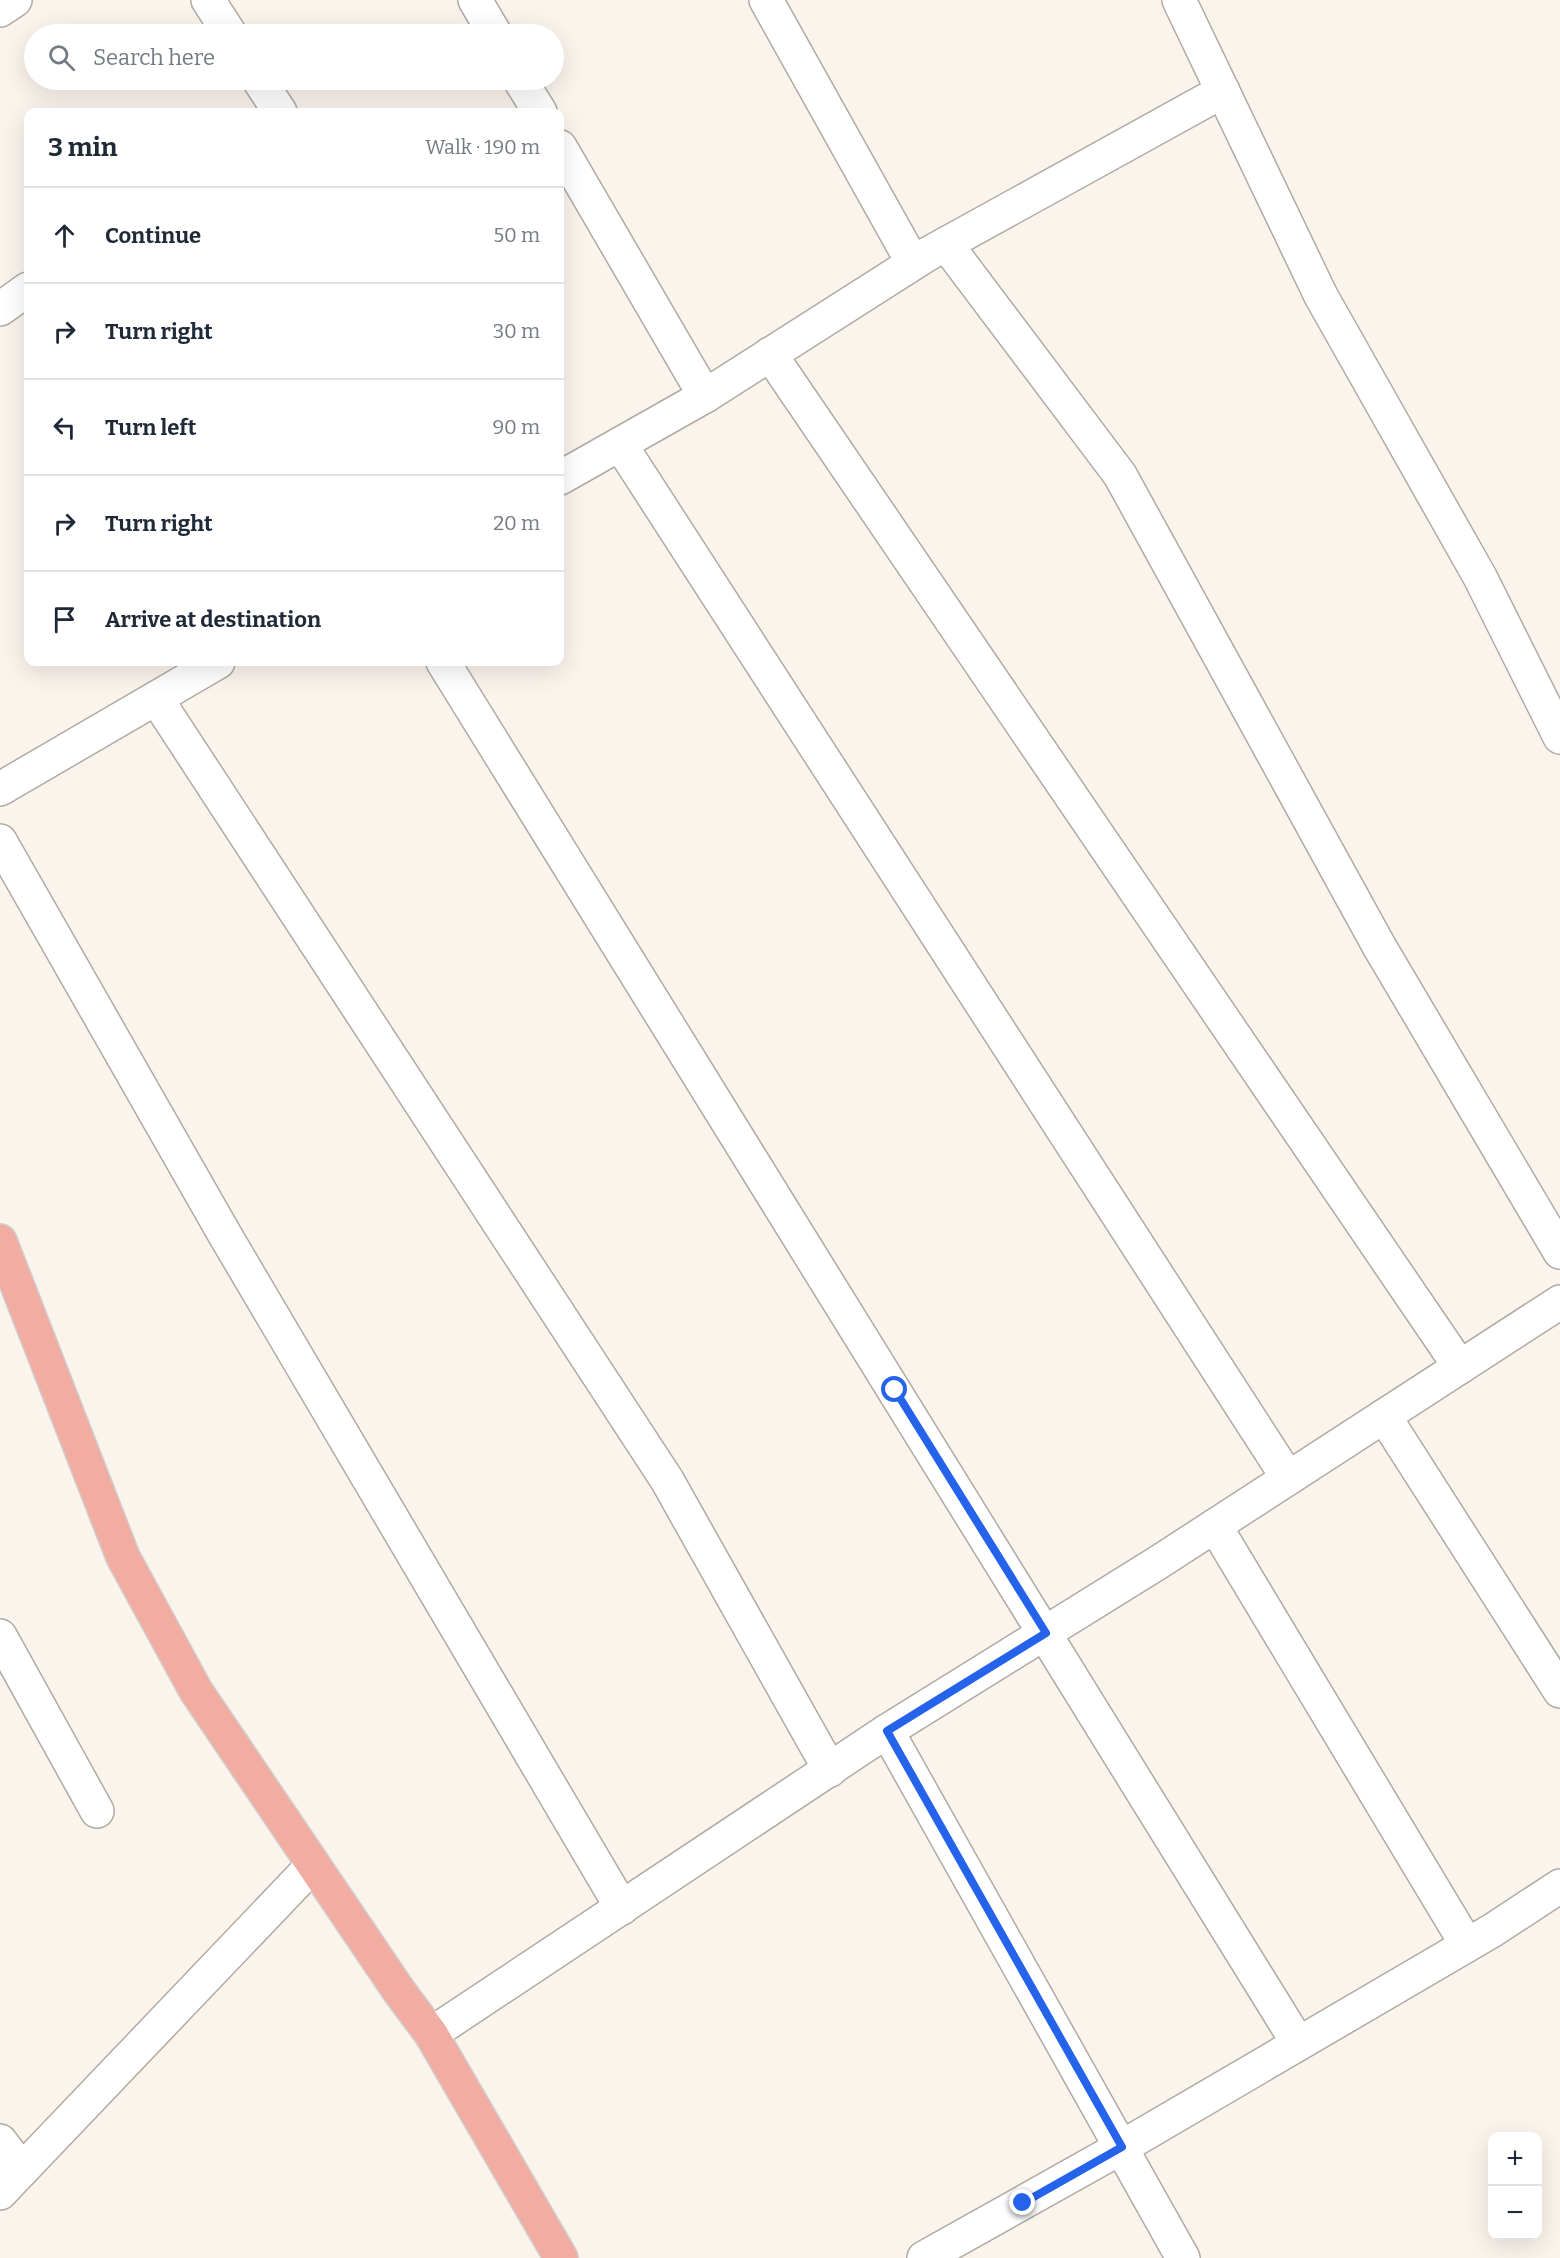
<!DOCTYPE html>
<html lang="en">
<head>
<meta charset="utf-8">
<style>
  :root { --surface:#fff; --page:#f2f2f3; --text:#1f2937; --muted:#747a83; --line:#e0e1e3 }
  body { margin:0; font-family:Bitter,serif; background:var(--page); color:var(--text) }
  .controls { position:absolute; right:18px; bottom:18px; display:grid; overflow:hidden; border-radius:12px; box-shadow:0 6px 24px #0002 }
  .controls button { width:54px; height:54px; display:grid; place-items:center; padding:0; border:0; border-bottom:2px solid var(--line); background:var(--surface); color:var(--text); font:30px sans-serif }
  .stop { position:absolute; width:18px; height:18px; margin:-14px; border:4px solid #2563eb; border-radius:50%; background:#fff }
  .stop.end { background:#2563eb; border-color:#fff; box-shadow:0 2px 6px #0008 }
  .list { margin:0; padding:0; list-style:none }
  h2 { display:flex; justify-content:space-between; align-items:center; height:78px; margin:0; padding:0 24px; font-size:26px }
  h2 small { font-size:20px; font-weight:400; color:var(--muted) }
  .list li { display:grid; grid-template-columns:39px 1fr auto; gap:18px; align-items:center; box-sizing:border-box; height:96px; padding:0 24px; border-top:2px solid var(--line) }
  .list b { display:block; font-size:22px; white-space:nowrap }
  .list em { font-size:20px; font-style:normal; color:var(--muted) }
  .icon { flex:none; width:33px; height:33px; fill:none; stroke:currentColor; stroke-width:2; stroke-linecap:round; stroke-linejoin:round }
  .map { position:relative; flex:none; width:1560px; height:2258px; overflow:hidden }
  .search { position:absolute; background:var(--surface); box-shadow:0 6px 24px #0002; left:24px; top:24px; width:540px; height:66px; display:flex; align-items:center; gap:15px; box-sizing:border-box; padding:0 21px; border-radius:33px; color:var(--muted); font-size:22px }
  .panel { position:absolute; background:var(--surface); box-shadow:0 6px 24px #0002; left:24px; top:108px; width:540px; height:558px; border-radius:12px }
  .map>svg:first-child { display:block }
  .lines { fill:none; stroke-linecap:round; stroke-linejoin:round }
  .minor-casing { stroke:#b1aaa3; stroke-width:36 }
  .major-casing { stroke:#d1d0d0; stroke-width:36 }
  .minor { stroke:#fff; stroke-width:33 }
  .major { stroke:#f1ada2; stroke-width:33 }
  .route { stroke:#2563eb; stroke-width:8 }
</style>
</head>
<body>
<div class="map">
<svg width="1560" height="2258" viewBox="0 0 1560 2258">
  <rect width="100%" height="100%" fill="#fbf4ed"/>
  <g class="lines">
    <g class="minor-casing">
      <g id="minor">
        <path d="M208,0l22,34"/>
        <path d="M475,0l20,34"/>
        <path d="M766,0l147,263"/>
        <path d="M1179,0l142,296 159,281 80,160"/>
        <path d="M0,10l15,-10"/>
        <path d="M259,80l21,32"/>
        <path d="M520,80l20,32"/>
        <path d="M560,147l145,249"/>
        <path d="M946,244l174,231 259,471 181,306"/>
        <path d="M0,309l28,-20"/>
        <path d="M770,354l690,1013"/>
        <path d="M620,444l668,1034"/>
        <path d="M560,478l145,-82 221,-141 297,-164"/>
        <path d="M443,662l855,1381"/>
        <path d="M156,698l511,782 163,290"/>
        <path d="M0,789l218,-127"/>
        <path d="M0,841l225,394 397,673"/>
        <path d="M1384,1416l176,275"/>
        <path d="M1215,1526l252,419"/>
        <path d="M0,1636l97,175"/>
        <path d="M887,1731l296,527"/>
        <path d="M431,2034l456,-303 272,-169 401,-260"/>
        <path d="M0,2141l22,29"/>
        <path d="M0,2193l313,-328"/>
        <path d="M924,2258l198,-111 371,-217 67,-44"/>
      </g>
    </g>
    <g class="major-casing">
      <path id="major" d="M0,1241l123,316 73,134 203,300 32,43 130,224"/>
    </g>
    <use href="#minor" class="minor"/>
    <use href="#major" class="major"/>
  </g>
  <g class="lines">
    <path class="route" d="M895,1390l151,243 -159,98 235,416 -99,56"/>
  </g>
</svg>
<div class="controls">
<button>+</button>
<button>−</button>
</div>
<div class="stop" style="left:895px;top:1390px"></div>
<div class="stop end" style="left:1023px;top:2203px"></div>
<div class="search"><svg class="icon" aria-label="search" viewBox="0 0 24 24"><circle cx="10" cy="10" r="6"/><path d="M15 15l6 6"/></svg>Search here</div>
<section class="panel">
<h2>3 min<small>Walk · 190 m</small></h2>
<ul class="list">
<li><svg class="icon" aria-label="ahead" viewBox="0 0 24 24"><path d="M12 20V5M6 11l6-6 6 6"/></svg><div><b>Continue</b></div><em>50 m</em></li>
<li><svg class="icon" aria-label="right" viewBox="0 0 24 24"><path d="M7 20v-9h11M14 6l5 5-5 5"/></svg><div><b>Turn right</b></div><em>30 m</em></li>
<li><svg class="icon" aria-label="left" viewBox="0 0 24 24"><path d="M17 20v-9H6M10 6l-5 5 5 5"/></svg><div><b>Turn left</b></div><em>90 m</em></li>
<li><svg class="icon" aria-label="right" viewBox="0 0 24 24"><path d="M7 20v-9h11M14 6l5 5-5 5"/></svg><div><b>Turn right</b></div><em>20 m</em></li>
<li><svg class="icon" aria-label="arrive" viewBox="0 0 24 24"><path d="M6 21V4h12l-3 4 3 4H6"/></svg><div><b>Arrive at destination</b></div></li>
</ul>
</section>
</div>
</body>
</html>
